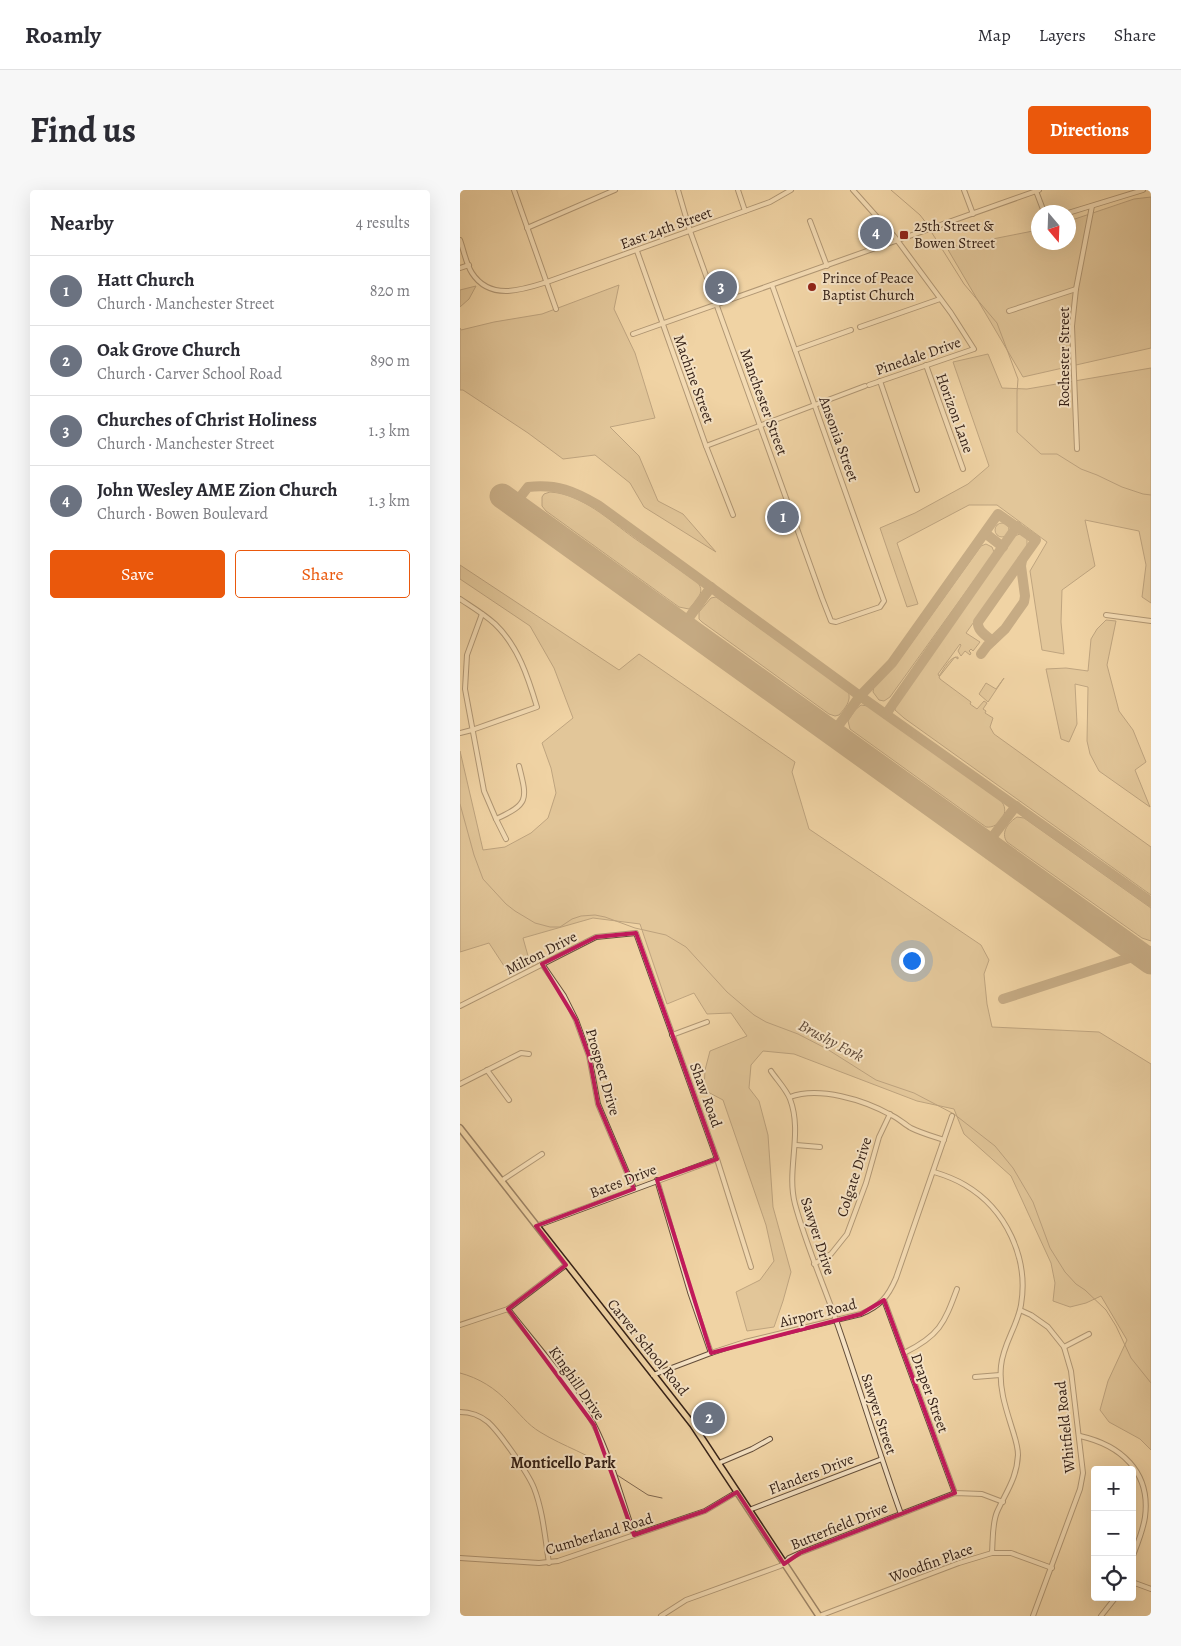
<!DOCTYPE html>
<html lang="en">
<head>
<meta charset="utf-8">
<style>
  :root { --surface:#fff; --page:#f7f7f7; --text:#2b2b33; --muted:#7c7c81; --line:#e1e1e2; --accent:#ea580c }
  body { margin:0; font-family:Alegreya,serif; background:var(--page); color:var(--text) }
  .controls { position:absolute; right:15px; bottom:15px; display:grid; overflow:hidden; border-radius:5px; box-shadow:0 5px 20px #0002 }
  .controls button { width:45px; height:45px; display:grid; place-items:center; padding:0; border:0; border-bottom:1px solid var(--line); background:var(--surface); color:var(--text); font:25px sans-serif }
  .compass { position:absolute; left:571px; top:15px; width:45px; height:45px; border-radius:50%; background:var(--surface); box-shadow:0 5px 20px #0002; rotate:161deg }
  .you { position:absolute; left:451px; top:770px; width:18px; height:18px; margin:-12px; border:4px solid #fff; border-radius:50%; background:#1a73e8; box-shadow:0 0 0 8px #1a73e833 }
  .badge { display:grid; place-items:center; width:32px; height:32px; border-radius:50%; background:var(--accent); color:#fff; font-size:16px; font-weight:700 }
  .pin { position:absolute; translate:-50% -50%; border:2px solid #fff; box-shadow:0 1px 5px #0006 }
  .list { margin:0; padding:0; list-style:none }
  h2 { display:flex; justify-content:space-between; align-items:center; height:65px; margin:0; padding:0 20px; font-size:21px }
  h2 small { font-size:16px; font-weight:400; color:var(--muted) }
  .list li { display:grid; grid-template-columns:32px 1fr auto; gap:15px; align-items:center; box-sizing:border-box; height:70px; padding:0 20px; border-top:1px solid var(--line) }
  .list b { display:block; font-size:19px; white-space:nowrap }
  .list p { margin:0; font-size:16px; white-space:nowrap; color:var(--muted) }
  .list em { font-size:16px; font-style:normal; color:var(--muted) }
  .actions { display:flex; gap:10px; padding:15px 20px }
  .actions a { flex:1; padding:11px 0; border:1px solid var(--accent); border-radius:5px; text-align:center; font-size:18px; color:var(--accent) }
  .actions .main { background:var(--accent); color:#fff }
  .icon { flex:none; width:28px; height:28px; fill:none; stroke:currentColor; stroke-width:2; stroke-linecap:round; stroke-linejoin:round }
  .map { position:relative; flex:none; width:691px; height:1426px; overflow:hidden; border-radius:5px }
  header { display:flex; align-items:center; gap:30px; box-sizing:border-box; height:70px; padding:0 25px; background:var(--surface); border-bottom:1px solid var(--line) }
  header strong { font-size:24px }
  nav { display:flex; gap:28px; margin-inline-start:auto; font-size:18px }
  .intro { display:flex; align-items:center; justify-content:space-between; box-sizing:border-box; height:120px; padding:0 30px }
  h1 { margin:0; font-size:35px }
  .button { padding:12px 22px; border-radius:5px; background:var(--accent); color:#fff; font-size:18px; font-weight:700 }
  main { display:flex; gap:30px; padding:0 30px }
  aside { flex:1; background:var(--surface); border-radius:5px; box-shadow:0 5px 20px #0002 }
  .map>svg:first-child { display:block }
  .green { fill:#d0b58c; stroke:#826b52 }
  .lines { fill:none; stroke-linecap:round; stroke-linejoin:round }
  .stream { stroke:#7f674f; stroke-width:1 }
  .taxiway { stroke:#927a5e; stroke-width:10 }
  .runway { stroke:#927a5e; stroke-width:25 }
  .minor-casing { stroke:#644e3a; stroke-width:6 }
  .major-casing { stroke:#352117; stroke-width:8 }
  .minor { stroke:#f5e2c4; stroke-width:4 }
  .major { stroke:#f0d3a4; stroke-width:5 }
  .marked { fill:none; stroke:#c2185b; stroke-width:4; stroke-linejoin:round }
  .poi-dot { fill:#8f2418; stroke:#f5e2c4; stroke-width:2 }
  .labels { text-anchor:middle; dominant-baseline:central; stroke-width:4; stroke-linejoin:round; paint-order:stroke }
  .poi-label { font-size:15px; fill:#352117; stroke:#f5e2c4; text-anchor:start }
  .street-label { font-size:15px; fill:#352117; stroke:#f5e2c4 }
  .water-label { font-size:16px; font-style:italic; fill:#604a38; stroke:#f5e2c4 }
  .neighbourhood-label { font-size:16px; font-weight:bold; fill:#352117; stroke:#f5e2c4 }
</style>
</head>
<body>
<header>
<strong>Roamly</strong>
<nav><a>Map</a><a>Layers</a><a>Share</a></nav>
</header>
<div class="intro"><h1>Find us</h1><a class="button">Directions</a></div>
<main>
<aside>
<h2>Nearby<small>4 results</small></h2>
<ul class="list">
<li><span class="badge" style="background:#6b7280">1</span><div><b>Hatt Church</b><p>Church · Manchester Street</p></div><em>820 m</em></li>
<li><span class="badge" style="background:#6b7280">2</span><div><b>Oak Grove Church</b><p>Church · Carver School Road</p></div><em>890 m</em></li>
<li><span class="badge" style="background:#6b7280">3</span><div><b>Churches of Christ Holiness</b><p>Church · Manchester Street</p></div><em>1.3 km</em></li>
<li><span class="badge" style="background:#6b7280">4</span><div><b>John Wesley AME Zion Church</b><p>Church · Bowen Boulevard</p></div><em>1.3 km</em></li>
</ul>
<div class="actions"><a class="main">Save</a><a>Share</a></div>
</aside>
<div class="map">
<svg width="691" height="1426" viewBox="0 0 691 1426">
  <rect width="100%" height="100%" fill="#f0d3a4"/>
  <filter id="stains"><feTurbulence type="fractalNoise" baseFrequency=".004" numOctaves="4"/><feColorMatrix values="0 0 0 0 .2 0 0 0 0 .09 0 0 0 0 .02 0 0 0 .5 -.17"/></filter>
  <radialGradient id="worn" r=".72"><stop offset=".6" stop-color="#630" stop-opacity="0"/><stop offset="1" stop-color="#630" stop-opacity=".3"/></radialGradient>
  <g class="green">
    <path d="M691,7v151l-128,29 -76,-129 91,-18v12h30l1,-21 65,-22z"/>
    <path d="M159,95l-5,24 21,44 20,65 -45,9 29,29 19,45 25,13 33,38 -72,-45 -14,-24 -35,-28 -32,4 -35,-26 -65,-43h-3v-62l1,2 33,-8 48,-8z"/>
    <path d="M16,96l-7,13 -9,8v-17z"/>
    <path d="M528,164l14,34 25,1 124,-21v235l-9,-6 4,-32 -7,-34 -54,-11 10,46 -33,24 -1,32 3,32 -22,-4 -12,-79 17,-29 -50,-37h-28l-72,38 21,61 -11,3 -27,-79 35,-15 53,-29 21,-18 -36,-104z"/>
    <path d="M90,302c32,2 59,28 84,46 22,15 43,30 64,45 8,10 -3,18 -9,26l-10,-2 -133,-96 -4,-5v-9l2,-3z"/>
    <circle cx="542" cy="340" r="7"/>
    <path d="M560,344l4,2 3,2v10l-61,85 14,9 -7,9 -2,-2 -2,2 2,2 -1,2 -5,-4 -4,5 -3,-5 3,-6 -1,-1 -22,30 1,2c5,-7 11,-20 19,-19v2l-3,-2 -16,20 1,2 31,23 -1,2 7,5 7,-8 3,2 -4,6 3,2 -1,2 8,5 -3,9 4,7 157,113v48l-247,-177 -9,-8v-6l3,-5 113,-158 3,-5z"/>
    <path d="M526,354l6,3 2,5 -3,5 -101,140 -6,4 -5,-1 -6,-8 1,-7 28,-29 79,-110z"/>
    <path d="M0,375l159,105 20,-16 156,108 -3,10 17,57 172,116 8,15 -5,14 3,30 5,23 107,5 52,32v386l-11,-11 -31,-17 -9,-12 8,-29 19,-41 -26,-44 -15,7 -16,4 -17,-6 2,-18 -4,-20 -40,-87 -47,-42 -10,-25 -37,-8 -123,-47 -31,-3 -12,14 -2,23 10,13 9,34 5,72 18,65 -8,29 -9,26 -27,4 -11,-39 24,-12 14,-19 -8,-36 -43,-125 -19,-10 1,-20 5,-19 37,-15 -16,-23 -24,1 -13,-21 -27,11 -27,-80 -47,-6 -70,20 7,25 -22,9 -19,-29 -29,9v-201l23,99 22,-3 26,-14 17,-15 8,-25 -5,-25 -9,-25 31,-25 -19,-50 -24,-42 -70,-47z"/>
    <path d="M256,407l132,94c4,10 -3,17 -9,24l-4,1 -6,-2 -127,-92 -3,-3v-7l12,-14z"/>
    <path d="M646,430l10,1 -9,44 12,46 14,19 13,32 -11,8 15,37 -51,-36 -9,-17 -3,-13 1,-54 -13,-3 2,40 -8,18 -8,-3 -15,-70 20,-1 22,3 3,-32 6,-10z"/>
    <path d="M544,488l-16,24 -9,-8 7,-11 10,6z"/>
    <path d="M401,515l7,1 132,94c12,11 -1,29 -14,27l-136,-98 -2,-8 7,-11z"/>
    <path d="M557,627l7,1 127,90v33l-9,-3 -135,-96c-7,-10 2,-20 10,-25z"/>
  </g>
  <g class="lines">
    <g class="stream">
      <path d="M431,0l29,25 7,9"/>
      <path d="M472,43l32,51 33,39 21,56 -1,13v40l24,22h16l24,15 16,6 25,12 21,7 8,1"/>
      <path d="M0,614l14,51 9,24 23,25 9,7 20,12 15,4h10l12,-8 9,-3 14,-1 10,2 30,11 31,7 20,12 41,45 27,23 12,7 32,12 29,15 49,31 38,13 40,21 41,32 18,22 20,34 17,46 15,24 11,12 9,6 21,20 10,16 15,32 20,25"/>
      <path d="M0,1183c19,5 35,15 49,30 10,10 19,22 31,29 24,15 50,22 72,39"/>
      <path d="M157,1285l31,20 14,3"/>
    </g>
    <g class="taxiway">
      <path d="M54,315l14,-18c30,-3 45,4 70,18l262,191 291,206"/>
      <path d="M525,343l18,14"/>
      <path d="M223,436l28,-39"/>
      <path d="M521,464l6,-8 18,-17 19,-27 1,-6 -4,-30 1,-6"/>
      <path d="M426,524l131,-188"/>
      <path d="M373,543l27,-37 32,-33 106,-149 38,26 -58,82c-1,9 8,13 14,19"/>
      <path d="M527,654l29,-38"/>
      <path d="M543,809l148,-48"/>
    </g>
    <path class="runway" d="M42,306l649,466"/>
    <g class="minor-casing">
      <g id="minor">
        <path d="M54,0l42,119"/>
        <path d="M218,0l12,41 132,367 9,23 5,1 44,-15 4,-6 -112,-316"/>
        <path d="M278,0l7,21"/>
        <path d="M393,0l41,46 57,77 23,36 -105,36"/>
        <path d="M504,0l9,24"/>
        <path d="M576,1l8,21"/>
        <path d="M608,23l75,-23"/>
        <path d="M350,31l17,45"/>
        <path d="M67,38l88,-38"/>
        <path d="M0,50c4,11 6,24 12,33 18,28 50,17 75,9l198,-71 25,-9 21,-12"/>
        <path d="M177,61l69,195 27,69"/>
        <path d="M0,78l9,-3"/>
        <path d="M549,121l67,-22"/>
        <path d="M400,137l80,-28"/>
        <path d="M173,144l406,-144"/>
        <path d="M335,160l56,-20"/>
        <path d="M466,175l37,104"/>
        <path d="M420,191l37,109"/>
        <path d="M246,256l159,-60"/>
        <path d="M617,259l-5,-123 4,-37 16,-83"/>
        <path d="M0,409c12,8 24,15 35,25 23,22 33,53 42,83l-65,23 -12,3"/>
        <path d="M22,424l-15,41 -2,34 19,102 12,28 10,20"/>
        <path d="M646,425l45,6"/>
        <path d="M36,629c32,-15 32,-18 23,-53"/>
        <path d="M82,774l22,32 12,24 13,36 9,48 36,85"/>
        <path d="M0,816l136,-69 40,-4 81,226 34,108"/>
        <path d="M212,845l35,-13"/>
        <path d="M27,880l22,30"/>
        <path d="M311,881c6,9 15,18 19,28 13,34 -4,71 5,105 11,41 28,79 42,119 22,63 41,127 64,191"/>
        <path d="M0,894l61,-31 8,1"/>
        <path d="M330,907c29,-11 74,3 101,18 7,3 13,9 20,13 10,5 21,8 33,12"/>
        <path d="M336,955l24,2"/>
        <path d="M474,982c10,3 21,7 31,13 41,24 64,73 56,120 -4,22 -18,39 -20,61 -2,21 4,40 10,59 3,10 7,20 7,30 -1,23 -12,37 -21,57 -5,12 -4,27 -5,41"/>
        <path d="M197,990l33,112 21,61"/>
        <path d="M41,991l41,-27"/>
        <path d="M76,1036l181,-67"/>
        <path d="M354,1074l17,-10 16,-20 19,-51 13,-46 11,-23"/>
        <path d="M424,1110l71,193"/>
        <path d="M48,1119c27,35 63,75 85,114 17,32 29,77 41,112"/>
        <path d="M560,1120l11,5 17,12 16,20 7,24 12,102 -3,16 -47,127"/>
        <path d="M0,1135l48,-16 58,-44"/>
        <path d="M604,1157l25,-13"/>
        <path d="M444,1163c35,-17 40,-29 53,-64"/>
        <path d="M193,1185l58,-22 34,-11 116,-28c19,-8 27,-17 35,-36l56,-162"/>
        <path d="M515,1187l25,-2"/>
        <path d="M0,1222c10,0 21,4 28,10 12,11 40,51 46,66 9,23 11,50 15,75"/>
        <path d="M620,1246c40,9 71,35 65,81 -2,14 -8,28 -13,41"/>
        <path d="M259,1273l33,-14 18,-10"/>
        <path d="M289,1320l133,-51"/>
        <path d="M0,1368l79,5 19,-2 147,-50 32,-19"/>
        <path d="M672,1392l19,7"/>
        <path d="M201,1426l25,-16 94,-34 4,-2 5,-6 11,-5 155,-60 27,1 21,8"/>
        <path d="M359,1426l140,-53 33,-10h19l41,15"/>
        <path d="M641,1426l15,-19"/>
      </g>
    </g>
    <g class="major-casing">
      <path id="major" d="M0,938l233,297 126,191"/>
    </g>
    <use href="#minor" class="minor"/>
    <use href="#major" class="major"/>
  </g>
  <path d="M0 0H691V1426H0ZM176,743l81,226 -60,21 54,173 150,-39 23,-14 71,193 -155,60 -16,11 -47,-72 -32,19 -71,24 -40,-110 -86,-116 58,-44 -30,-39 98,-37 -36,-85 -9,-48 -13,-36 -34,-56 54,-27z" fill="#f0d3a4" fill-opacity=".55" fill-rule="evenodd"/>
  <path class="marked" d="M176,743l81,226 -60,21 54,173 150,-39 23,-14 71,193 -155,60 -16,11 -47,-72 -32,19 -71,24 -40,-110 -86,-116 58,-44 -30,-39 98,-37 -36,-85 -9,-48 -13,-36 -34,-56 54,-27z"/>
  <g class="poi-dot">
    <rect x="439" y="40" width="10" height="10" rx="2.5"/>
    <circle cx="352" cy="97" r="5"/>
  </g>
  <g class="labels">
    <g class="poi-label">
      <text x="454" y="36">25th Street &amp;<tspan x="454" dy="17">Bowen Street</tspan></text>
      <text x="362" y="88">Prince of Peace<tspan x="362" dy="17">Baptist Church</tspan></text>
    </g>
    <g class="street-label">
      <text transform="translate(206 38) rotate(-20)">East 24th Street</text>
      <text transform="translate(458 166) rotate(-19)">Pinedale Drive</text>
      <text transform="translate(604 167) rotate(-90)">Rochester Street</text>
      <text transform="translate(234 189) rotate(70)">Machine Street</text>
      <text transform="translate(304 212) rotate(70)">Manchester Street</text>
      <text transform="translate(495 223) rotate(70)">Horizon Lane</text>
      <text transform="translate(379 249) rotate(70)">Ansonia Street</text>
      <text transform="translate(81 763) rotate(-27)">Milton Drive</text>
      <text transform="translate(143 882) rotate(74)">Prospect Drive</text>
      <text transform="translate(246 905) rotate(70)">Shaw Road</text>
      <text transform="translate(394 987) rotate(-72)">Colgate Drive</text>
      <text transform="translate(163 991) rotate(-21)">Bates Drive</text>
      <text transform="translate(358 1046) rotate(72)">Sawyer Drive</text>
      <text transform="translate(358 1123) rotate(-14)">Airport Road</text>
      <text transform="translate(188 1157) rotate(51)">Carver School Road</text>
      <text transform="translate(117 1193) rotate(55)">Kinghill Drive</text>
      <text transform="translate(470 1203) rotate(70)">Draper Street</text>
      <text transform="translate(419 1224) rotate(72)">Sawyer Street</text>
      <text transform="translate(605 1237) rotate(-96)">Whitfield Road</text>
      <text transform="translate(351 1284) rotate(-21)">Flanders Drive</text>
      <text transform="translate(379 1336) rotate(-22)">Butterfield Drive</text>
      <text transform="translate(139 1344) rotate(-17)">Cumberland Road</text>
      <text transform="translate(471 1373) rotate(-20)">Woodfin Place</text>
    </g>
    <g class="water-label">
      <text transform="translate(371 851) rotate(28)">Brushy Fork</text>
    </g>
    <g class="neighbourhood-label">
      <text x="103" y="1273">Monticello Park</text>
    </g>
  </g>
  <rect width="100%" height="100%" filter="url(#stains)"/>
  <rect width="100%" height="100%" fill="url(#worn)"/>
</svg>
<div class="controls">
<button>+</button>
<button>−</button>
<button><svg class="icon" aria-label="locate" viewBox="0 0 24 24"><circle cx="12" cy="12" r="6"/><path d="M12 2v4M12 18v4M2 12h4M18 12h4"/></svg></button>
</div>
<svg class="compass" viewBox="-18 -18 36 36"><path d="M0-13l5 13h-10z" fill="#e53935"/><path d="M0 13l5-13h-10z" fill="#7c7c81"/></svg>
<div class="you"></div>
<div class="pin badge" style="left:323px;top:327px;background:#6b7280">1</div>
<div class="pin badge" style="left:249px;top:1228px;background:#6b7280">2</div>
<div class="pin badge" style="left:261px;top:97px;background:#6b7280">3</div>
<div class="pin badge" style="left:416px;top:43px;background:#6b7280">4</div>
</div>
</main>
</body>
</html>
